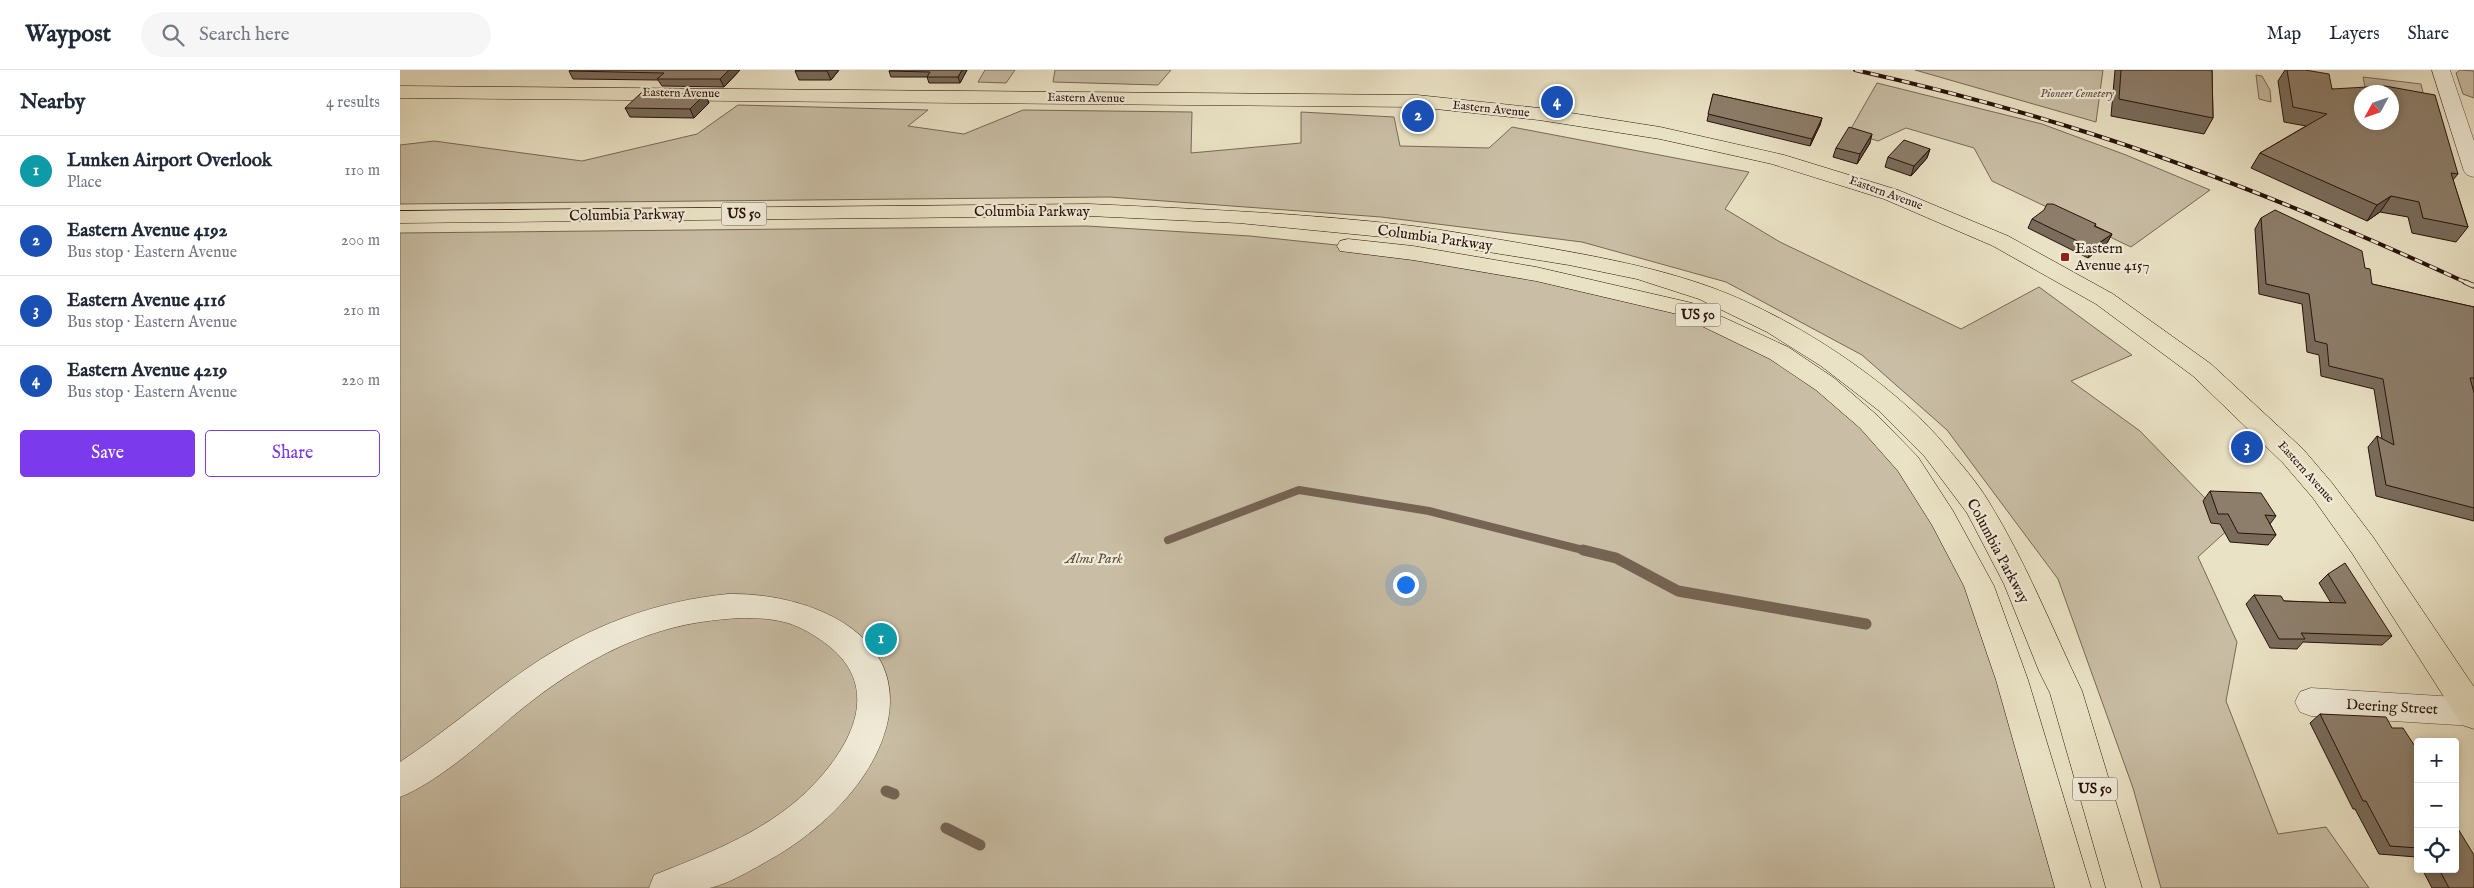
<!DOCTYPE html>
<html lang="en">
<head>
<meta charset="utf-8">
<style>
  :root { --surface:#fff; --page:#f6f6f7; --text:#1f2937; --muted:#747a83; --line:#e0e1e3; --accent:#7c3aed }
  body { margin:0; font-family:"IM FELL English",serif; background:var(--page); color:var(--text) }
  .controls { position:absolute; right:15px; bottom:15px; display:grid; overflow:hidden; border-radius:5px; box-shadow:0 2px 8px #0003 }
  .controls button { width:45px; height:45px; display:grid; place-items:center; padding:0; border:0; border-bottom:1px solid var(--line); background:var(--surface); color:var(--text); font:25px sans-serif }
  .compass { position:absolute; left:1954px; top:15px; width:45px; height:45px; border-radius:50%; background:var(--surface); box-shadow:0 2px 8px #0003; rotate:230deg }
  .you { position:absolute; left:1005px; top:514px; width:18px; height:18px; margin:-12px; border:4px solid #fff; border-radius:50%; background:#1a73e8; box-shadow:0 0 0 8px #1a73e833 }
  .badge { display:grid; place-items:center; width:32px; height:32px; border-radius:50%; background:var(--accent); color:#fff; font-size:16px; font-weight:700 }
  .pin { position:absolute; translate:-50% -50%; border:2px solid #fff; box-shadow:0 1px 5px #0006 }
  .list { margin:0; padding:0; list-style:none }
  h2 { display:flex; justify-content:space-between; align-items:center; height:65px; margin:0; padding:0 20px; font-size:21px }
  h2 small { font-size:16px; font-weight:400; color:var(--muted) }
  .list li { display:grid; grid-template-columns:32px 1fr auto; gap:15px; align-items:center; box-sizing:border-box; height:70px; padding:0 20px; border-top:1px solid var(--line) }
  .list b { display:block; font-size:19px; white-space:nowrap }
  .list p { margin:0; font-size:16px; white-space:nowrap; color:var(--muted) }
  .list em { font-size:16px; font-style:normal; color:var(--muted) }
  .actions { display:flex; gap:10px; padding:15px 20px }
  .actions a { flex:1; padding:11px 0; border:1px solid var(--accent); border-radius:5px; text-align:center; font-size:18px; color:var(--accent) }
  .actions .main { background:var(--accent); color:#fff }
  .icon { flex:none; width:28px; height:28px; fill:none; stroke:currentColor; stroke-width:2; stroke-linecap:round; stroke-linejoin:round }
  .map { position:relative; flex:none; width:2074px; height:818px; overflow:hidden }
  header { display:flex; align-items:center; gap:30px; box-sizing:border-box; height:70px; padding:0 25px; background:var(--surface); border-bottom:1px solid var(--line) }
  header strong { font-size:24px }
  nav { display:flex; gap:28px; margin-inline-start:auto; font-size:18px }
  .search { width:350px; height:45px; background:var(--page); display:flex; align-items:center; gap:12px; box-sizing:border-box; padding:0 18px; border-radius:28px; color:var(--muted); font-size:19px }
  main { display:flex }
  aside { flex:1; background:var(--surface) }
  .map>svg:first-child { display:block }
  .green { fill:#c9bea5; stroke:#796857 }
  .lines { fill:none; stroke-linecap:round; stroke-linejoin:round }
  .stream-far1 { stroke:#756453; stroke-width:8 }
  .stream { stroke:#756453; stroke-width:11 }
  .minor-casing { stroke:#594538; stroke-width:1 }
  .primary-casing { stroke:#291109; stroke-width:1 }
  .motorway-casing { stroke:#291109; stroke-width:1 }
  .minor { fill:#f1ecd9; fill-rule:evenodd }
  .primary { fill:#eae2c5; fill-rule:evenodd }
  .motorway { fill:#eae2c5; fill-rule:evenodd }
  .rail-far1-casing { stroke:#291109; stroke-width:4 }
  .rail-casing { stroke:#291109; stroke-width:5.5 }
  .rail-far1 { stroke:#f1ecd9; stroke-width:2.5; stroke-dasharray:8; stroke-linecap:butt }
  .rail { stroke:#f1ecd9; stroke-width:4; stroke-dasharray:11; stroke-linecap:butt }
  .wall { fill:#796c5c; stroke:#291109 }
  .shaded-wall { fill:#63584b; stroke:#291109 }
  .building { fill:#8d7e6b; stroke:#291109; fill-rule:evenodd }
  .poi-dot { fill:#8f2418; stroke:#f1ecd9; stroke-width:2 }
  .labels { text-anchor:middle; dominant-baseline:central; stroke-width:4.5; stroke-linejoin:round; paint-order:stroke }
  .far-street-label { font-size:12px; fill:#291109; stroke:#f1ecd9 }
  .far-park-label { font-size:12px; font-style:italic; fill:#614e40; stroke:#f1ecd9 }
  .shield { fill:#f1ecd9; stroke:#655347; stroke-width:1 }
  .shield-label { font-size:14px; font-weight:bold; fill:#291109 }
  .street-label { font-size:15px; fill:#291109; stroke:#f1ecd9 }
  .poi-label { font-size:15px; fill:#291109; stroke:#f1ecd9; text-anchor:start }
  .park-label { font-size:15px; font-style:italic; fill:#614e40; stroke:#f1ecd9 }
</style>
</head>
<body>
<header>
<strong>Waypost</strong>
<div class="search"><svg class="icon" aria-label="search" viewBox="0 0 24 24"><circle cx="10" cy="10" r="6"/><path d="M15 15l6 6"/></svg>Search here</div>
<nav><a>Map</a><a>Layers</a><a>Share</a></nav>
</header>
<main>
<aside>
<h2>Nearby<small>4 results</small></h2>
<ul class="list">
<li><span class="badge" style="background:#0f9aa8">1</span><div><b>Lunken Airport Overlook</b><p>Place</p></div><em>110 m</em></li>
<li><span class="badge" style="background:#1a4fb4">2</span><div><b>Eastern Avenue 4192</b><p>Bus stop · Eastern Avenue</p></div><em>200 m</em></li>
<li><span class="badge" style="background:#1a4fb4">3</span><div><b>Eastern Avenue 4116</b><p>Bus stop · Eastern Avenue</p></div><em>210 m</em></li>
<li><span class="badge" style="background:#1a4fb4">4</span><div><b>Eastern Avenue 4219</b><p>Bus stop · Eastern Avenue</p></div><em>220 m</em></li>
</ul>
<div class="actions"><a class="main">Save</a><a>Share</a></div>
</aside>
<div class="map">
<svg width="2074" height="818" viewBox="0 0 2074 818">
  <rect width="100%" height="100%" fill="#eae2c5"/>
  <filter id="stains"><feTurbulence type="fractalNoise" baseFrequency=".004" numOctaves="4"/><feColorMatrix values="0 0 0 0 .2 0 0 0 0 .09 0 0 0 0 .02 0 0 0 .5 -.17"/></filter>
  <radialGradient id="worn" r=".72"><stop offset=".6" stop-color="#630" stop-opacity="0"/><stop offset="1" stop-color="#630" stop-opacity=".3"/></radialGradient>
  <g class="green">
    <path d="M585,0h30l-9,13 -28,-1z"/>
    <path d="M655,0h116l-13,15 -105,-3z"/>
    <path d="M1515,0h188l-7,52z"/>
    <path d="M2060,0l14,1v27l-11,-4 -7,-21z"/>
    <path d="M1856,5l6,1 8,14 1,12 -12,-3z"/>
    <path d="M1963,7l58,7 6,26 -35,-18h-26z"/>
    <path d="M1477,13l165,41 84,31 84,35 -79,57 -139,-66 -18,-33 -68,-20 -28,13 -29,-9z"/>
    <path d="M338,35l190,5 -20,16 56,8 59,-24 169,2 -1,41 110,-10v-31l93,5 6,29 89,2 23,-21 237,45 -24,37 55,33 181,87 78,-42 93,68 -61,26 69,50 92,95 -34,31 39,85 -11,59 52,133 48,-7 43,61h-208l-28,-100 -75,-209 -111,-149 -85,-75 -136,-73 -144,-40 -201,-25 -271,-20 -710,7v-59l34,-4 148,20 115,-27z"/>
    <path d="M687,156l163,10 163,17 271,55 141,76 118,135 130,369h-1673v-655z"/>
  </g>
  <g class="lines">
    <path class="stream-far1" d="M768,470l131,-50 130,21 158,40"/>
    <g class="stream">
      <path d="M1183,480l33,8 62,33 188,33"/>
      <path d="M486,721l8,3"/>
      <path d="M546,758l34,17"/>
    </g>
    <g class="minor-casing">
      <g id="minor">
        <path d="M2032,0h18l24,71v36l-7,-2 -3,-4z"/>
        <path d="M328,524c72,-2 178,34 160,126 -12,59 -67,111 -117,139 -16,9 -44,26 -62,29 -18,0 -41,0 -60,0l5,-13c58,-23 119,-46 162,-93 39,-42 65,-98 9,-139 -11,-8 -24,-16 -37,-20 -28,-8 -59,-5 -87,-1 -72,11 -134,49 -189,95 -31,26 -74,65 -112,80v-35c45,-30 85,-65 129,-95 60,-41 127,-66 199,-73z"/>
        <path d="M1911,618l161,10h2v28l-163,-10 -11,-4 -5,-10 5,-10z"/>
      </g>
    </g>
    <g class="primary-casing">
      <path id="primary" d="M0,16l1017,9 122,13 121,19 124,28 114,35 110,46 105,58 98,70 92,85 29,34 41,54 101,150v42l-12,-4 -110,-172 -39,-55 -30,-35 -90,-87 -97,-72 -103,-58 -109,-47 -112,-35 -112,-25 -121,-19 -122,-13 -1017,-9z"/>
    </g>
    <g class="motorway-casing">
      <g id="motorway">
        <path d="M689,134c108,5 216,9 324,22 32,4 63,10 95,15 69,12 139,23 205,47 79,29 178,93 232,157 15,18 32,37 44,57 37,60 63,126 93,189l60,197h-36l-56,-195 -11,-22 -35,-87 -37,-71 -42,-56 -47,-47 -57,-44 -54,-34 -68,-33 -62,-20 -68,-14 -155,-25 -175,-17 -150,-7 -689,7v-12z"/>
        <path d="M948,169l65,7 123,21 156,36 96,44 46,31 44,38 40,41 35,54 41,75 34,94 63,208h-36l-59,-208 -32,-94 -32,-61 -34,-54 -38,-43 -44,-38 -46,-31 -93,-45 -141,-33 -123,-21 -73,-9 -3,-5 3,-5z"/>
      </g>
    </g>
    <use href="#minor" class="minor"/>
    <use href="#primary" class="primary"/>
    <use href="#motorway" class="motorway"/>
    <g class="rail-far1-casing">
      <path id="rail-far1" d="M1455,0c80,18 159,39 237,64 128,41 253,93 375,149"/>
    </g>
    <g class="rail-casing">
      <path id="rail" d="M2065,212l9,4"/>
    </g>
    <use href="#rail-far1" class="rail-far1"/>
    <use href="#rail" class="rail"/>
  </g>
  <g class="wall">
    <path d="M170,0h170l-16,17 -62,-1 -4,-6 -85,-1 -4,-8z"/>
    <path d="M396,0h43l-8,10h-32l-4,-9z"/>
    <path d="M490,0h77l-7,13h-31l-2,-6h-36l-2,-6z"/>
    <path d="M1715,0h97l1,48 -9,16 -93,-18z"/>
    <path d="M1885,0h20l153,104 -5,6 15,47 -12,15 -44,-9 -4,-16 -28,-5 -13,9 -116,-53 9,-15 46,-27 -22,-4 -6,-41z"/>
    <path d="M305,24l4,9 -15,15 -64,-1 -5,-9z"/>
    <path d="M1313,24l109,24 -2,7 -10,21 -103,-25z"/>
    <path d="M1470,73l-13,21 -24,-7 3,-9z"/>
    <path d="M1530,79l-3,9 -16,18 -26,-9 3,-10z"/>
    <path d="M1861,148l104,50 7,16 102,23v214l-98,-25 -8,-49 9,-11 5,3 -8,-50 -53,-13 -2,-21 -12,-3 -5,-48 -43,-10 -4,-65z"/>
    <path d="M1632,149l64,5 -1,2 17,8 -5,9 -19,15 -60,-30z"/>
    <path d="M1810,421l66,25 -6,8 6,11 -8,10 -38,-3 -10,-18 -9,-1 -8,-22z"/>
    <path d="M1928,504l64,62 -10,9 -79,-3 -6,7 -27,-1 -24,-44 8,-9 30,6 47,2 -12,-20z"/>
    <path d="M1920,644l72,14 26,23v110l-2,-4 -37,-3 -24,-45h-2l-43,-86z"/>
    <path d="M2022,799h33l19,19h-42z"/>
  </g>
  <g class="shaded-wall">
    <path d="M329,0h11l-16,17 -4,-8z"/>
    <path d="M428,0h11l-8,10 -4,-9z"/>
    <path d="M562,0h5l-7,13 -2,-6z"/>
    <path d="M305,24l4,9 -15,15 -4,-9z"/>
    <path d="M1422,48l-2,7 -10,21 2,-7z"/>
    <path d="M1472,64l-2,9 -13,21 3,-10z"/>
    <path d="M1530,79l-3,9 -16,18 3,-10z"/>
    <path d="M1991,126l-11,16 -13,9 10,-16z"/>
    <path d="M1712,164l-5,9 -19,15 4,-10z"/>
  </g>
  <g class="building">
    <path d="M170,0h159l-9,9h-63l7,-6 -95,-2z"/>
    <path d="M396,0h32l-1,1h-32z"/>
    <path d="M490,0h72l-4,7h-31l3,-5 -41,-1z"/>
    <path d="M1721,0h91l1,48 -94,-19z"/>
    <path d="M1887,0h18l24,4 3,15 53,-3 50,9 23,79 -7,-1 17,54 -45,-9 -4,-16 -28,-6 -14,9 -117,-52 67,-39 -34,-7zM1962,22h30v30h-30z"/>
    <path d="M241,23l64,1 -15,15 -65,-1z"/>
    <path d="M1313,24l109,24 -10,21 -104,-25z"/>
    <path d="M1449,57l23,7 -12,20 -24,-6z"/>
    <path d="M1504,70l26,9 -16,17 -26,-9z"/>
    <path d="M1647,134h6l43,20 -2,2 18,8 -20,14 -60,-29 12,-9z"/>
    <path d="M1875,140l87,41 3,17 5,1 2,15 102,23v71h-4l4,15v115l-88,-23 -9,-49 17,9 -11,-66 -54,-13 -2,-22 -12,-3 -6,-47 -43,-10 -5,-66z"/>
    <path d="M1810,421l51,2 15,23 -11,-1 11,20 -38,-2 -10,-19h-10z"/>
    <path d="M1945,493l47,73 -91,-3 4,6h-26l-25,-44 27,1 3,5 62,2 -18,-29z"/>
    <path d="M1920,644l66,3 6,11h11l15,23v97l-28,-2 -24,-45h-3z"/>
    <path d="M2055,754l19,31v33h-25l-10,-19h16z"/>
  </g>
  <rect class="poi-dot" x="1660" y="182" width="10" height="10" rx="2.5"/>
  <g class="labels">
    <g class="far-street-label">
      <text transform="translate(281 23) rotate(1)">Eastern Avenue</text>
      <text transform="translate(686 28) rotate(1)">Eastern Avenue</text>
      <text transform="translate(1091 39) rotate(6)">Eastern Avenue</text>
      <text transform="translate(1486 123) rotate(20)">Eastern Avenue</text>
      <text transform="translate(1906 402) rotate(48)">Eastern Avenue</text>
    </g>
    <g class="far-park-label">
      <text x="1677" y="23">Pioneer Cemetery</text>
    </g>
    <g class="shield">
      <rect x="321.5" y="132.5" width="45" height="23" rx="4"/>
      <rect x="1275.5" y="233.5" width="45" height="23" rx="4"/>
      <rect x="1672.5" y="707.5" width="45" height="23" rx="4"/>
    </g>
    <g class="shield-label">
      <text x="344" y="144">US 50</text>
      <text x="1298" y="245">US 50</text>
      <text x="1695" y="719">US 50</text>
    </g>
    <g class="street-label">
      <text x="632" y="141">Columbia Parkway</text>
      <text transform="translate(227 145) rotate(-1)">Columbia Parkway</text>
      <text transform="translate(1035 168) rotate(8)">Columbia Parkway</text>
      <text transform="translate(1598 481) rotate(62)">Columbia Parkway</text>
      <text transform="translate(1992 637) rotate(3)">Deering Street</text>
    </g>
    <g class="poi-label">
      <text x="1675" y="178">Eastern<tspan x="1675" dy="17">Avenue 4157</tspan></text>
    </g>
    <g class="park-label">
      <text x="694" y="488">Alms Park</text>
    </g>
  </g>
  <rect width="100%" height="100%" filter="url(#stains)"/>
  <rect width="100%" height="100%" fill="url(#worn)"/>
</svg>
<div class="controls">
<button>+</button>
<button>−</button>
<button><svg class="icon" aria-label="locate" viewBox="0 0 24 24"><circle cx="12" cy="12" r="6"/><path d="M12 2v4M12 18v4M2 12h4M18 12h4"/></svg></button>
</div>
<svg class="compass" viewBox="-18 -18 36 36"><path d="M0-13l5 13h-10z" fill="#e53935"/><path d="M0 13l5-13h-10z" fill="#747a83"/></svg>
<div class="you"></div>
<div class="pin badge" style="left:481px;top:569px;background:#0f9aa8">1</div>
<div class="pin badge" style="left:1018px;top:46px;background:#1a4fb4">2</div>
<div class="pin badge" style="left:1847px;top:377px;background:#1a4fb4">3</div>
<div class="pin badge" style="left:1157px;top:32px;background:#1a4fb4">4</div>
</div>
</main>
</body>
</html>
